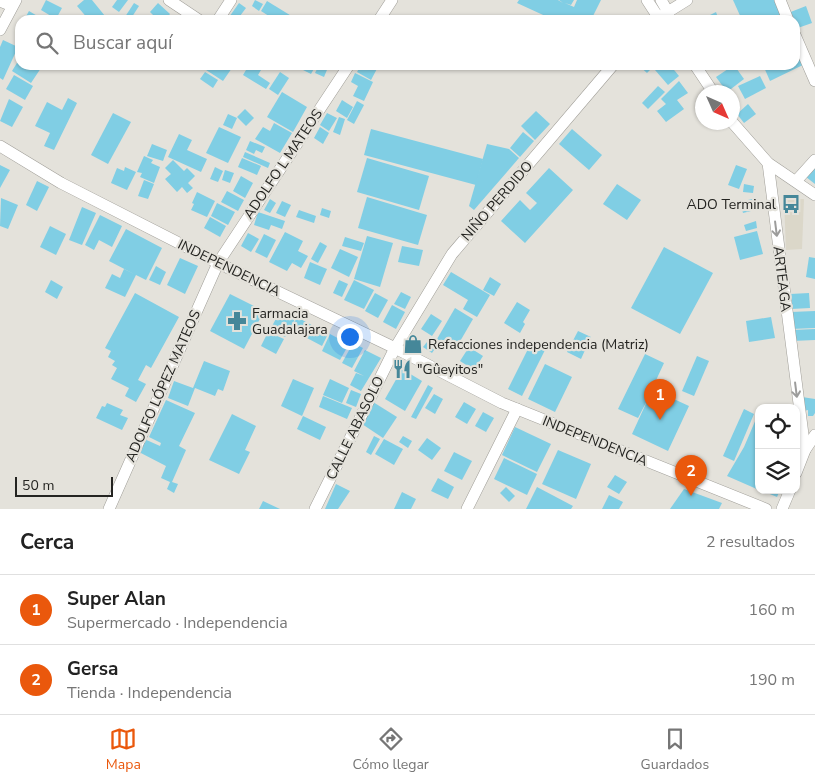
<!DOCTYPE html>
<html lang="es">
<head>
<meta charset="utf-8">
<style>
  :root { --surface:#fff; --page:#f6f6f6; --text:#222; --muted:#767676; --line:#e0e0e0; --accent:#ea580c }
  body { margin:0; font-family:"Nunito Sans",sans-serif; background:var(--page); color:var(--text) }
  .controls { position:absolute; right:15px; bottom:15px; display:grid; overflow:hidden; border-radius:10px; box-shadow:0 1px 4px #0004 }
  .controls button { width:45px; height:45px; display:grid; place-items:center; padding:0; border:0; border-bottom:1px solid var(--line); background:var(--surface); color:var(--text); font:25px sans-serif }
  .compass { position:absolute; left:695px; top:85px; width:45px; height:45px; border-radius:50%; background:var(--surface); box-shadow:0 1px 4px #0004; rotate:135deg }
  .scale { position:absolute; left:15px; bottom:12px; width:98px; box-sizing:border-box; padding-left:5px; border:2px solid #242421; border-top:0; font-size:14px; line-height:18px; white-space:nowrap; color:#242421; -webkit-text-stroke:4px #e4e2db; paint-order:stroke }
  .you { position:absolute; left:349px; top:336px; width:18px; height:18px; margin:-12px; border:4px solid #fff; border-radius:50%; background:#1a73e8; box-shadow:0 0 0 8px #1a73e833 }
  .badge { display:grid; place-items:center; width:32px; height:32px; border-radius:50%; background:var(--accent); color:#fff; font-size:16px; font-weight:700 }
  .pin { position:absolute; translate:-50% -41px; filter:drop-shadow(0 1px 2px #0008) }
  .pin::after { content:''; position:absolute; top:26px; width:18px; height:15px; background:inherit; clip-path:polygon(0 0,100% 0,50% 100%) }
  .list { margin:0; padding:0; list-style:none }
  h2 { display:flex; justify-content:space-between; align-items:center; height:65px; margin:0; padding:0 20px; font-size:21px }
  h2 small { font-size:16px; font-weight:400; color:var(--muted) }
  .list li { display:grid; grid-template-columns:32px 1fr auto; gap:15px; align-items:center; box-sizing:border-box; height:70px; padding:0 20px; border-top:1px solid var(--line) }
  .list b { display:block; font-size:19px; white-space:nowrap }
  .list p { margin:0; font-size:16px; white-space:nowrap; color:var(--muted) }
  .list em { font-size:16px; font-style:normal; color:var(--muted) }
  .icon { flex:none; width:28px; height:28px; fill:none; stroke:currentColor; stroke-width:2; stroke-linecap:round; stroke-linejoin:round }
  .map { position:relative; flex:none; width:815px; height:509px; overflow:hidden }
  .search { position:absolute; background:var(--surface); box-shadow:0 1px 4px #0004; left:15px; right:15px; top:15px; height:55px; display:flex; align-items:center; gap:12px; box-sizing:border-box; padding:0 18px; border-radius:15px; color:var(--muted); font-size:19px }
  .sheet { height:205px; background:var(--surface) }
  nav { display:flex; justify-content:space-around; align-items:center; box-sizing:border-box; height:70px; border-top:1px solid var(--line); background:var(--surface); font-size:14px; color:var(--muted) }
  nav a { display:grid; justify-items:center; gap:2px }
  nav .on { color:var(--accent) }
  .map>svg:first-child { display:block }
  .built { fill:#dbd7c9 }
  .building { fill:#80cee4 }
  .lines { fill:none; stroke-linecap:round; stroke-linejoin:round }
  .minor-casing { stroke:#9f9d97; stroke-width:12 }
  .minor { stroke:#fff; stroke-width:11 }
  .oneway { stroke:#9c9c9b }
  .labels { text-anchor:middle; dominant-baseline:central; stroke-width:4.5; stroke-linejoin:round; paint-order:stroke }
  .street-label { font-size:14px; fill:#242421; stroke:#e4e2db }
  .poi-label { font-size:14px; fill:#242421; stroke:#e4e2db; text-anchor:start }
</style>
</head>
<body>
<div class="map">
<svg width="815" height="509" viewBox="0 0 815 509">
  <rect width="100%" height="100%" fill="#e4e2db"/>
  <path class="built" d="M784,199h20l-2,50 -16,1z"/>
  <g class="building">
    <path d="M46,0l16,8 -6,11 -15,-9z"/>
    <path d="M84,0h8l13,16 -5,4h-11l-12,-14z"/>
    <path d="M117,0h11l-9,12 -7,-5z"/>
    <path d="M255,0l8,4 -4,7 -7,-5z"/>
    <path d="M519,0h39l5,3 -4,-3h15l-3,5 -6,-2 9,4 3,-7h24l-10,20h-37l-37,-17z"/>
    <path d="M733,0h43l9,20h-43z"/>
    <path d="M267,1l31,19h-23l-14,-9z"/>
    <path d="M134,3l5,3 -9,14h-7z"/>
    <path d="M158,3l12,11 -5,6h-7l-8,-8z"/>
    <path d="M239,3l7,5 -9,12h-10z"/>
    <path d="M806,6l6,17 -17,6v-9h-4l-3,-7z"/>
    <path d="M29,11l15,9h-20z"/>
    <path d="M716,12l3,8h-19z"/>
    <path d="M3,40l15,7 -15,33 -3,-2v-31z"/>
    <path d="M795,43l10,21 -35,17 -7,-16h32z"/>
    <path d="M20,58v7h16l5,3 -10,15 -19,-12z"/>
    <path d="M205,65h29l-11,16 -20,-13z"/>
    <path d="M249,65h15l-6,10 12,8 -4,6 -23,-14z"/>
    <path d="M303,65h13l-5,9 -10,-5z"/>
    <path d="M319,65h10l-5,12 -9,-4z"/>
    <path d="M361,65h18l-8,15 -14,-8z"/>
    <path d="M638,65h17l-8,8z"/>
    <path d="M660,65h10l9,11 -11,9 -13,-15z"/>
    <path d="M734,65l10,14 -17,13 -11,-15z"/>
    <path d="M205,72l13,8 -5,8 -13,-9z"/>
    <path d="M280,72l9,6 -11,17 -9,-6z"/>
    <path d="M355,73l18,9 -9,19 -11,-5 5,-10 -7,-4z"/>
    <path d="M14,75l19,11 -8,14 -19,-11z"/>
    <path d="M760,76l6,12 -21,11 -7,-13z"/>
    <path d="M679,81l9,12 -11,7 7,9 -18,13 -9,-11 9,-7 -5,-5z"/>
    <path d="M658,86l7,6 -17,17 -6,-6z"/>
    <path d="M282,92l25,15 -14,25 -26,-15z"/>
    <path d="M68,98l9,5 -23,47 -10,-4 6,-13 -15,-7 12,-24 15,8z"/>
    <path d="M9,99l14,8 -11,20 -12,-6z"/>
    <path d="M342,100l11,7 -6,11 -11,-7z"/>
    <path d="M357,101l7,4 -10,19 -7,-4z"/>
    <path d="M748,104l8,10 -12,9 -7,-9z"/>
    <path d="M245,109l9,9 -8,8 -9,-9z"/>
    <path d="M536,111l14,13 -15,16 -14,-14z"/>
    <path d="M113,113l18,9 -23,42 -17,-9z"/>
    <path d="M327,113l10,5 -8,13 -9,-6z"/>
    <path d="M228,114l9,4 -5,11 -9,-4z"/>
    <path d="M339,117l6,2 -5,16 -7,-3z"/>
    <path d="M274,123l18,10 -12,20 -25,-14 8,-12 7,4z"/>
    <path d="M219,127l22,10 -13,26 -22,-10z"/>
    <path d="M320,127l9,6 -6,11 -9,-6z"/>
    <path d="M371,129l112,30 -7,26 -112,-30z"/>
    <path d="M572,129l30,26 -13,15 -30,-26z"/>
    <path d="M523,132l11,9 -14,16 -10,-9z"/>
    <path d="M179,134l13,6 -5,10 20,9 -6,13 -33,-15z"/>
    <path d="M250,141l15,6 -3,6 -6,-3 -2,4 -8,-4z"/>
    <path d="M152,144l15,6 -4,11 -16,-5z"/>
    <path d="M487,144l22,5 10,9 -45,52 -5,-4z"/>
    <path d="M245,152l25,11 -2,5 -25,-11z"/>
    <path d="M144,156l9,4 -2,3 9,4 -6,16 -14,-6 2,-4 -5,-1z"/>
    <path d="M242,158l19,8 -4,9 -19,-8z"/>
    <path d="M367,158l62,18 -10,34 -62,-18z"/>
    <path d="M173,160l11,11 3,-3 8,8 -7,7 5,5 -6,5 -5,-6 -5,5 -12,-13 6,-5 -6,-6z"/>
    <path d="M0,165l10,5 -10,18z"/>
    <path d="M736,165l11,4 -8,20 -11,-4z"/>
    <path d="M815,165v19l-9,-7z"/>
    <path d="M125,167l11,5 -9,18 -16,-7 6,-15 7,3z"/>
    <path d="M215,167l8,4 -5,11 -8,-3z"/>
    <path d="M549,168l24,22 -48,53 -24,-22 19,-21 10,10 7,-7 -11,-10z"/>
    <path d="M225,170l9,3 -4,10 -8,-3z"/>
    <path d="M241,176l12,7 -8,15 -12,-7z"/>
    <path d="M144,180l10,4 -6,15 -10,-3z"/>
    <path d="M37,181l12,6 -12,24 -11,-6z"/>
    <path d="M617,184l24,16 -14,20 -24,-16z"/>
    <path d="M744,184l10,2 -1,7 -10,-1z"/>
    <path d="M227,191l17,9 -6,11 -17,-9z"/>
    <path d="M197,192l18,9 -8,16 -16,-7 3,-6 -2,-1z"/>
    <path d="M367,197l60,18 -9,30 -60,-17z"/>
    <path d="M1,198l17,7 -10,24 -8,-3z"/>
    <path d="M270,199l6,4 -6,10 -6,-3z"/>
    <path d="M752,199l3,11 -12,3 -3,-11z"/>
    <path d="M282,201l9,4 -6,12 -9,-4z"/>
    <path d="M217,203l18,9 -7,13 -17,-9z"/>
    <path d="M82,207l14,6 -14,32 -13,-5z"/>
    <path d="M322,208l9,3 -2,7 -9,-3z"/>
    <path d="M299,210l17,6 -2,7 -18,-6z"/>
    <path d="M258,212l27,9 -3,8 -11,-4 -2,5 -15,-5z"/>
    <path d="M100,215l22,11 -10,21 -13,-7 -5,10 -9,-5z"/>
    <path d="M210,217l16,9 -6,11 -16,-9z"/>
    <path d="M756,221l1,7 -11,3 -2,-6z"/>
    <path d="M50,226l16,8 -10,21 -16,-8z"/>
    <path d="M126,229l36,19 -16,32 -10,-5 -11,22 -20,-9 7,-14 8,4 4,-9 10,5 -25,-13z"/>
    <path d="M757,231l6,23 -23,6 -6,-23z"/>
    <path d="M285,232l18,9 -5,10 10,5 -7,12 -9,-5 -5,8 -18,-9z"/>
    <path d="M248,233l11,6 -8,13 -10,-6z"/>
    <path d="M264,234l12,6 -9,18 -12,-6z"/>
    <path d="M367,236l26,7 -13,44 -26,-8z"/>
    <path d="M345,237l19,6 -3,8 -19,-5z"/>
    <path d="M320,242l7,4 -9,17 -7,-4z"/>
    <path d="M402,246l21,4 -4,16 -21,-4z"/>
    <path d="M664,247l49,26 -33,61 -49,-26z"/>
    <path d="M340,249l18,8 -9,20 -18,-9z"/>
    <path d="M809,257l6,1v21l-9,-2z"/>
    <path d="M180,258l18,8 -13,28 -18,-9z"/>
    <path d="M310,262l17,7 -7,16 -16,-7z"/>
    <path d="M156,266l10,6 -6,13 -11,-5z"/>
    <path d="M451,272l39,23 -13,22 -14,-8 5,-9 -25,-15z"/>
    <path d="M490,277l11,7 -7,12 -11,-6z"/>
    <path d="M51,280l12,7 -6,12 -12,-7z"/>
    <path d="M339,280l9,4 -6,13 -9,-4z"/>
    <path d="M354,280l20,10 -10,19 -20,-9z"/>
    <path d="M401,292l10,5 -6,12 -11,-5z"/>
    <path d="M135,293l44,24 -28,51 -5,-3 -8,15 8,4 -10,18 -11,-6 4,-8 -18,-9 6,-11 -5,-3 3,-4 -7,-4 3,-6 -6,-3z"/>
    <path d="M375,293l13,7 -10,18 -13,-7z"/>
    <path d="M809,293l1,15 -19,1 -1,-15z"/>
    <path d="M230,294l34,17 -20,38 -34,-18z"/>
    <path d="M517,302l13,8 -7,12 2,2 -5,9 -16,-10z"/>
    <path d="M392,305l13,7 -9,17 -13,-7z"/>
    <path d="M455,308l18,11 -18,31 -18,-11z"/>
    <path d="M280,311l15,7 -3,8 5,-9 31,17 -6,12 -32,-17 -5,8 -15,-7z"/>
    <path d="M815,311v17l-24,1v-17z"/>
    <path d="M431,314l11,7 -10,15 -11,-7z"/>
    <path d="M771,317l4,21 -26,4 -3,-21z"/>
    <path d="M815,329v11l-23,1v-11z"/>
    <path d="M578,331l13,6 -10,22 -14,-7z"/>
    <path d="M268,332l16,7 -8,15 -15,-8z"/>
    <path d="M330,334l19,10 -9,16 -18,-9z"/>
    <path d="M431,337l8,6 -7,10 -9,-6z"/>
    <path d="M353,343l10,5 -11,20 -10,-5z"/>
    <path d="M531,343l14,7 -23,46 -14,-7z"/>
    <path d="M469,347l14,9 -9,14 -14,-9z"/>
    <path d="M365,350l16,8 -20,33 -11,-6 6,-12 8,3 -10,-5z"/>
    <path d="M645,354l19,9 -12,26 37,17 -21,45 -36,-17 17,-37 -11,21 -20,-9z"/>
    <path d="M697,356l12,5 -15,35 -12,-5z"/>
    <path d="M204,361l26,10 -7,20 -5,-2 -3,7 -20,-8 -7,18 -20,-8 6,-17 19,7z"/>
    <path d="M545,364l27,13 -17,35 -27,-13z"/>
    <path d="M402,369l20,12 -17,30 -20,-12z"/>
    <path d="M293,379l21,9 -12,28 -21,-10z"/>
    <path d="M330,379l19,9 -7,15 -19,-8z"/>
    <path d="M428,385l5,3 -17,31 -5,-2z"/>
    <path d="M351,390l10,4 -5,13 -10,-4z"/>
    <path d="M434,394l9,5 -8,15 -10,-6z"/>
    <path d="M323,396l29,12 -5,11 -28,-12z"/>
    <path d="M802,397l13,2v14l-2,3h-5v-6l-4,1z"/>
    <path d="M166,400l29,13 -16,33 7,4 -14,32 6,2 -4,9 -7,-4 3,-7 -9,-4 5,-12 -29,-15 5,-13 18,8 1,-3 -12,-6z"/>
    <path d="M373,402l24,15 -14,21 -24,-16z"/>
    <path d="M464,402l12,7 -9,15 -12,-7z"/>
    <path d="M107,403l16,7 -3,5 8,3 -6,12 -26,-12 6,-12 3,1z"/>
    <path d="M744,409l10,5 -20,47 -11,-5z"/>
    <path d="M483,412l11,6 -8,14 -11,-6z"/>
    <path d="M759,412v78l-32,-14 17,-29z"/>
    <path d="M232,414l24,12 -11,24 5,2 -11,22 -30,-14z"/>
    <path d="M303,416l23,11 -6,13 -23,-11z"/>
    <path d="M515,427l36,17 -14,28 -35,-17z"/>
    <path d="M374,436l6,3 -9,16 -5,-3z"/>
    <path d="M403,436l9,5 -4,7 -9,-6z"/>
    <path d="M427,438l14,10 -9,12 -14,-10z"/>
    <path d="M384,439l19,10 -9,16 -19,-11z"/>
    <path d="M558,450l33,14 -15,35 -34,-15z"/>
    <path d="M454,452l18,9 -10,19 -18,-9z"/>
    <path d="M504,458l33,16 -10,21 -33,-16z"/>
    <path d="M615,475l12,7 -8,12 -12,-7z"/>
    <path d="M438,478l16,9 -6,12 -17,-8z"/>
    <path d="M336,484l14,7 -12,18h-13z"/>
    <path d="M506,487l9,9 -6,6 -9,-9z"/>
    <path d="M537,487l36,19 -2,3h-45z"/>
    <path d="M684,489l38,14 -3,6h-49z"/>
    <path d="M760,490h20l-3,7z"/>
    <path d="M402,492l14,7 -5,10h-17z"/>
    <path d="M609,495l14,7 -4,7h-17z"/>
    <path d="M263,501l17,8h-21z"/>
  </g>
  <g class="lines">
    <g class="minor-casing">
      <g id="minor">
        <path d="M169,0l30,20"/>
        <path d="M647,0l13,20"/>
        <path d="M661,0l7,12 1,8"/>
        <path d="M780,0l8,20"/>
        <path d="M0,1l12,5"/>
        <path d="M218,20l13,-20"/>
        <path d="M379,20l13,-20"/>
        <path d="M655,20l32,-20"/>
        <path d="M0,30l16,-30"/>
        <path d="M795,35l20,46"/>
        <path d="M695,65l18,27"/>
        <path d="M732,122l36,41 47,32"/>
        <path d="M0,146l61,37 157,80 177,85 107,55 264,106"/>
        <path d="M768,163l37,287"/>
        <path d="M797,180l18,-20"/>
        <path d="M796,473l9,-23 10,-15"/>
        <path d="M109,509l109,-246 131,-198"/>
        <path d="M315,509l80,-161 57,-94 161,-189"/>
        <path d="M467,509l50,-100"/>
        <path d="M782,509l8,-19"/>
      </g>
    </g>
    <use href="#minor" class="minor"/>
  </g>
  <defs><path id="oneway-shaft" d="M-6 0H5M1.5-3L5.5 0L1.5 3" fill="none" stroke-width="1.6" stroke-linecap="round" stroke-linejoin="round" transform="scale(1.25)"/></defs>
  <g class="oneway">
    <use href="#oneway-shaft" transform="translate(776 229) rotate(83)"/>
    <use href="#oneway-shaft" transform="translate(796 390) rotate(83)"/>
  </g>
  <defs>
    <g id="bus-bare" transform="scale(1.5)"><path d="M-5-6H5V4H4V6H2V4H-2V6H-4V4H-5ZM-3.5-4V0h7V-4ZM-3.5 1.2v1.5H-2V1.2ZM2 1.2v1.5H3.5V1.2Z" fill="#458799" stroke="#e4e2db" stroke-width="2.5" paint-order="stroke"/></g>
    <g id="pharmacy-bare" transform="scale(1.5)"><path d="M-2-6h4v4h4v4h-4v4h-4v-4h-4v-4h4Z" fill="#458799" stroke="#e4e2db" stroke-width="2.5" paint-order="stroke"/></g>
    <g id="shop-bare" transform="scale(1.5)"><path d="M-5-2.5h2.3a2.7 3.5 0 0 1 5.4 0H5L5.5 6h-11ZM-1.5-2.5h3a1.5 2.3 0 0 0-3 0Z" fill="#458799" stroke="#e4e2db" stroke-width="2.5" paint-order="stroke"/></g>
    <g id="restaurant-bare" transform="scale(1.5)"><path d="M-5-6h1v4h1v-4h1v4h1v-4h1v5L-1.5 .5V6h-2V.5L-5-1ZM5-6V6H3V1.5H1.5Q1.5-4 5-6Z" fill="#458799" stroke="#e4e2db" stroke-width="2.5" paint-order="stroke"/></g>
  </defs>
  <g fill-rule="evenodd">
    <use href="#bus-bare" x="791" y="204"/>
    <use href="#pharmacy-bare" x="237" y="321"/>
    <use href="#shop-bare" x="413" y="344"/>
    <use href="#restaurant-bare" x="402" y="369"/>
  </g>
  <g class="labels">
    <g class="street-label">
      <text transform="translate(283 164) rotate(-56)">ADOLFO L MATEOS</text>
      <text transform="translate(497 201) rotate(-49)">NIÑO PERDIDO</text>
      <text transform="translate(229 268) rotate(26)">INDEPENDENCIA</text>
      <text transform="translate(782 279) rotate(83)">ARTEAGA</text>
      <text transform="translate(163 386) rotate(-66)">ADOLFO LÓPEZ MATEOS</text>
      <text transform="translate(355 428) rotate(-64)">CALLE ABASOLO</text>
      <text transform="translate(595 441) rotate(22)">INDEPENDENCIA</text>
    </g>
    <g class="poi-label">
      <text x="776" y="204" text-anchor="end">ADO Terminal</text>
      <text x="252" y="313">Farmacia<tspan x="252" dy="16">Guadalajara</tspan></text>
      <text x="428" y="344">Refacciones independencia (Matriz)</text>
      <text x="417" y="369">"Gûeyitos"</text>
    </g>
  </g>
</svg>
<div class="controls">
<button><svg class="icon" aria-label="locate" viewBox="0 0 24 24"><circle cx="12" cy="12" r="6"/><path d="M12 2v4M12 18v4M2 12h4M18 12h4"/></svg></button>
<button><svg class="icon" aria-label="layers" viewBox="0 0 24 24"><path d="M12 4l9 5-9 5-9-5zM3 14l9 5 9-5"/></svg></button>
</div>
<svg class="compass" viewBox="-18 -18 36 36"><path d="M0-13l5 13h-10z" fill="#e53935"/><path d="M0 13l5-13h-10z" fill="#767676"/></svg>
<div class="scale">50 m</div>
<div class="you"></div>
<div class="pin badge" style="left:660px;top:420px">1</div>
<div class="pin badge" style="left:691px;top:496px">2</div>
<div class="search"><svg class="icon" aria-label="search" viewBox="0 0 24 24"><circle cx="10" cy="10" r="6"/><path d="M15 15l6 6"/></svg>Buscar aquí</div>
</div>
<section class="sheet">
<h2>Cerca<small>2 resultados</small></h2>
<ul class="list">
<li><span class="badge">1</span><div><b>Super Alan</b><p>Supermercado · Independencia</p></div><em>160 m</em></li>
<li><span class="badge">2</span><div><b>Gersa</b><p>Tienda · Independencia</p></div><em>190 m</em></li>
</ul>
</section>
<nav>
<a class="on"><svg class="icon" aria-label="map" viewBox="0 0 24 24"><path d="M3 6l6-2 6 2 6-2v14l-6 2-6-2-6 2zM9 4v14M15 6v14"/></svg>Mapa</a>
<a><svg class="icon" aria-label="directions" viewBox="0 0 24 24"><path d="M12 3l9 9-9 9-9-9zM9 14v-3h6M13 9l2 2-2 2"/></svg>Cómo llegar</a>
<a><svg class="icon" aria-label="saved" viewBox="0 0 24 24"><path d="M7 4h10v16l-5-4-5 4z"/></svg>Guardados</a>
</nav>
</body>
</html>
